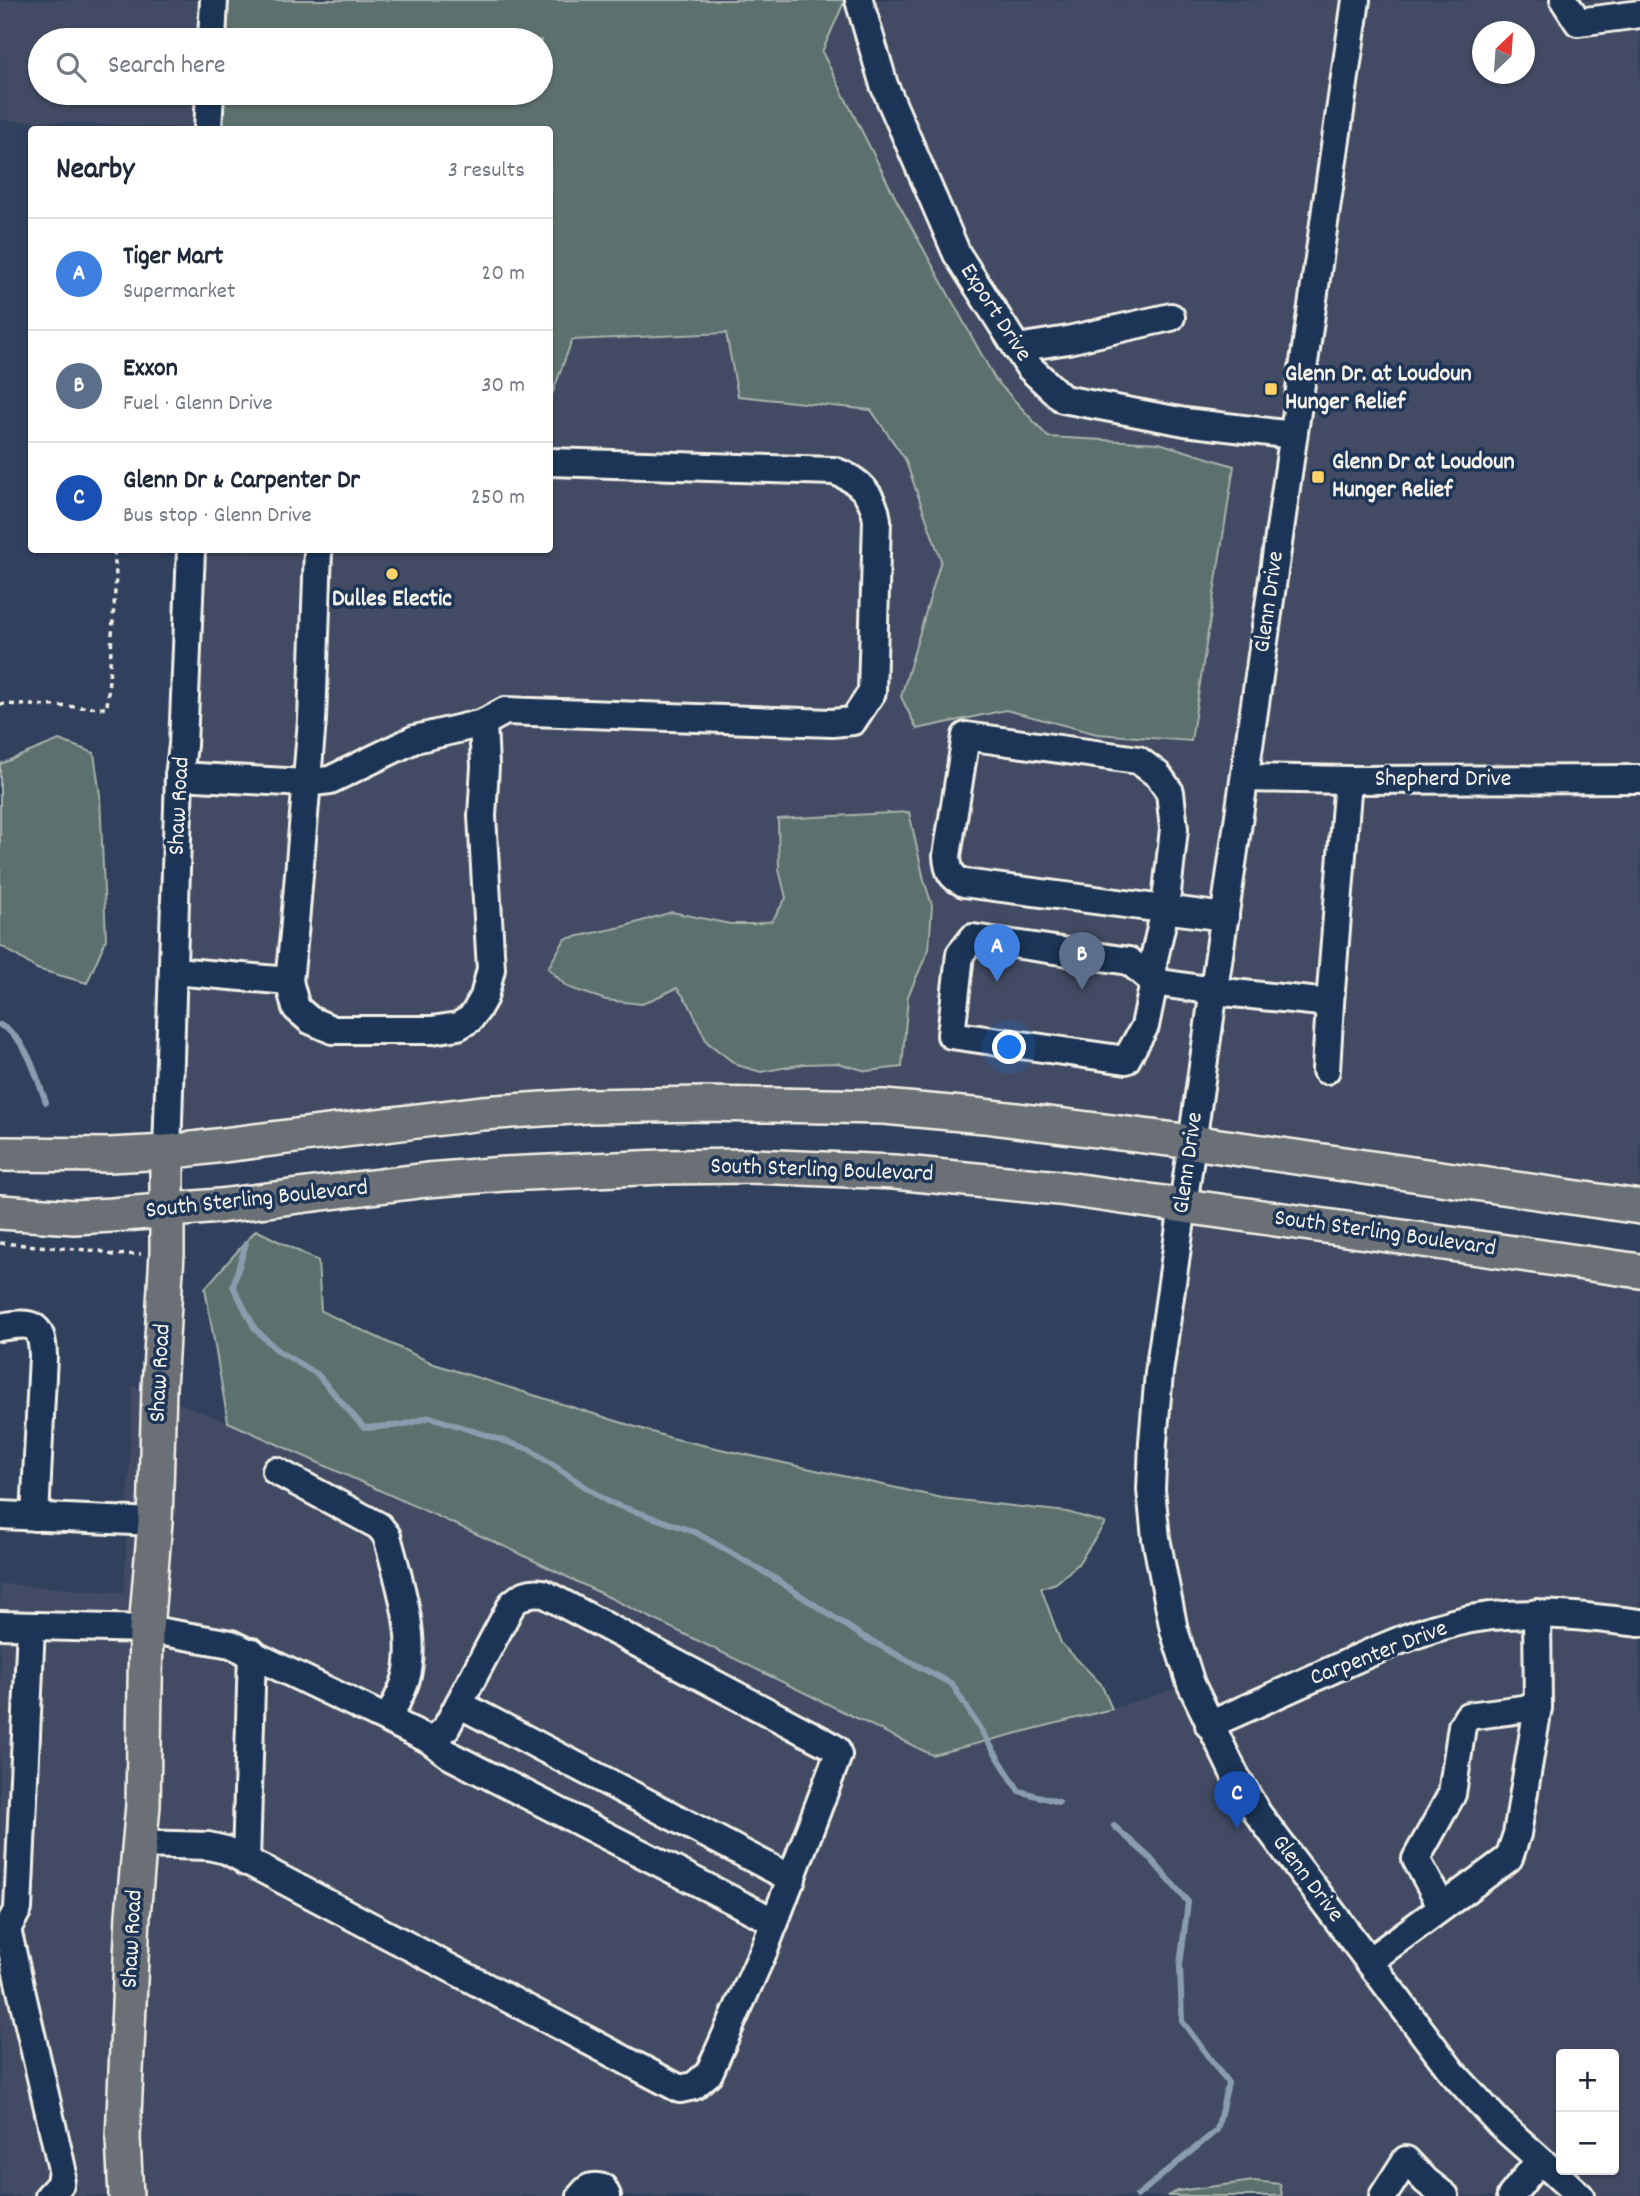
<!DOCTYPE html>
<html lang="en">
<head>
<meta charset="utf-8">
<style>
  :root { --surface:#fff; --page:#f2f2f3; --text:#1f2937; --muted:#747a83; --line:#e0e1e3; --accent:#84754c }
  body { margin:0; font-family:Dekko,sans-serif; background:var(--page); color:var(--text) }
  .controls { position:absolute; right:21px; bottom:21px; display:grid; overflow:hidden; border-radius:7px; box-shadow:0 2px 5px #0004 }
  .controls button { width:63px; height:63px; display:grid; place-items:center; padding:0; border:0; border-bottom:2px solid var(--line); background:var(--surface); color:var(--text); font:35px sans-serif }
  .compass { position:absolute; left:1472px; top:21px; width:63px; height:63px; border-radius:50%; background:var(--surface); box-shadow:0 2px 5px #0004; rotate:25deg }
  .you { position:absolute; left:1010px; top:1048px; width:24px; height:24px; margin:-18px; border:5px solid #fff; border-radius:50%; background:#1a73e8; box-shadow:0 0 0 10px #1a73e833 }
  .badge { display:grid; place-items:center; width:46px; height:46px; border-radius:50%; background:var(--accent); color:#fff; font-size:23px; font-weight:700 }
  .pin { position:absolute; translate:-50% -58px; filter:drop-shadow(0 2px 4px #0008) }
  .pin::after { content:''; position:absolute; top:37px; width:24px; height:21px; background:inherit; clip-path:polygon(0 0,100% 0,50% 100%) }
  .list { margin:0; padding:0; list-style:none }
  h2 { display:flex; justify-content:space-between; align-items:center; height:91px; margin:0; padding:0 28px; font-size:30px }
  h2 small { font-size:23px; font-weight:400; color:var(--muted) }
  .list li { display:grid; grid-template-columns:46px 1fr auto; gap:21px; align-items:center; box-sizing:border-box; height:112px; padding:0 28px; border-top:2px solid var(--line) }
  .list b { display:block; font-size:26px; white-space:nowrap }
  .list p { margin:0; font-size:23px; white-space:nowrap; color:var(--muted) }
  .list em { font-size:23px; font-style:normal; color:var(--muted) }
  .icon { flex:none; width:38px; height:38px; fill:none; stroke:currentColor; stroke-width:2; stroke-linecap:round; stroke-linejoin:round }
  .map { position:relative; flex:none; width:1640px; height:2196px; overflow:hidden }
  .search { position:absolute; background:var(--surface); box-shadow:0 2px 5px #0004; left:28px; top:28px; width:525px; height:77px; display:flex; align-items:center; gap:18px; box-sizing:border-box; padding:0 24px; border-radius:38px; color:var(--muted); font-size:26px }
  .panel { position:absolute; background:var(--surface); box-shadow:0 2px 5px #0004; left:28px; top:126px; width:525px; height:427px; border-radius:7px }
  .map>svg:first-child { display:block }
  .built { fill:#434c64; fill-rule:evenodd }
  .green { fill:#5c716d; stroke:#a8b1aa; stroke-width:2 }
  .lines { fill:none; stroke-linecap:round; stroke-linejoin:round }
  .stream { stroke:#8a9daf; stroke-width:6 }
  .minor-casing { stroke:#f4f1e8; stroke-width:32 }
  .major-casing { stroke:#f4f1e8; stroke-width:38 }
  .path { stroke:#f4f1e8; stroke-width:3.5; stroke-dasharray:5 5; stroke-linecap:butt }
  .minor { stroke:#1d3557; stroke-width:26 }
  .major { stroke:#6a7074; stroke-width:33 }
  .poi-dot { fill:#ffd166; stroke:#1d3557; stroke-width:2.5 }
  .labels { text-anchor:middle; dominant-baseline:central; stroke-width:7; stroke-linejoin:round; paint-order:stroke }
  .street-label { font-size:24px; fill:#f4f1e8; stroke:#1d3557 }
  .poi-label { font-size:24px; font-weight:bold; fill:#f4f1e8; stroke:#1d3557; text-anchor:start }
</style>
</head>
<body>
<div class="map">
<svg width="1640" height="2196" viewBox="0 0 1640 2196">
  <rect width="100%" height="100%" fill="#31415d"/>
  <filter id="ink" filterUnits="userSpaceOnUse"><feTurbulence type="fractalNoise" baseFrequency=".0143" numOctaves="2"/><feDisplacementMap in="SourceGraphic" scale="14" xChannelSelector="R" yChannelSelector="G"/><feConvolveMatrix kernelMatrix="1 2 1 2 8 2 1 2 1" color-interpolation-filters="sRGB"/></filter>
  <g filter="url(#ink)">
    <g class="built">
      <path d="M0,0h214l-2,40h-172v53h170l-2,36 -208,-9z"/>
      <path d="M845,0h795v1207l-848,-103 -625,48 24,-602h359v-150l22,-60 155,-7 11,63 133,13 34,50 36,101 -40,137 16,32 89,-19 91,24 120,-166 17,-102 -75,-23 -111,-6 -53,-58 -99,-180 -74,-147zM1482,32h42v42h-42zM779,869l145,11 8,25 -3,44 -21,47 -6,71 -35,4 -30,-8 -33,1 -43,8 -54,-30 -18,-38 -67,-77 50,-15 58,12h24l18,-3 14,-23z"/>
      <path d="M1183,1205l457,66v925h-358l-3,-12 -25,-3 -76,10 -11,5h-1167v-612l124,9 9,-207 95,36 282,127 422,206 180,-46 79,-25 -35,-146zM1561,2054h53v116h-53z"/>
    </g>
    <g class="green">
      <path d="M214,0h631l-23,52 74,147 99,180 53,58 111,6 75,23 -43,275 -94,-7 -91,-24 -89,19 -16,-32 40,-137 -36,-101 -34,-49 -133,-14 -12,-63 -154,7 -22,60v-270h-341l1,-37h331v-53h-329z"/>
      <path d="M59,740l35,13 6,42 6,144 -19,44 -50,-14 -37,-24v-181z"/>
      <path d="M909,812l15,68 8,25 -3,44 -21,47 -6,71 -35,4 -30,-8 -33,1 -43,8 -24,-7 -30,-23 -18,-38 -12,-16 -35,16 -36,-4 -39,-13 -19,-19 17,-29 57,-12 50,-15 58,12h24l18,-3 14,-23 -7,-29 -1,-50z"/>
      <path d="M256,1230l62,31 3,50 113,53 237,74 271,60 125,14 38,11 -27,41 -22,19 -15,5 20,55 40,41 11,25 -180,46 -422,-206 -282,-127 -23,-134z"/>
      <path d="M1254,2181l26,3 2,12h-115l11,-5z"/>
    </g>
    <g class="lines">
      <g class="stream">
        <path d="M0,1025c28,14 35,49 46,77"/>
        <path d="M246,1243l-13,43 22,43 23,22 39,23 47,54 39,-3 27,-8 99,32 79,53 87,30 76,44 91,60 90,48 67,107 40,11"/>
        <path d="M1114,1826l36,32 38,44 -8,63 2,56 46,62 -11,47 -80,66"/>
      </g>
      <g class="minor-casing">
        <g id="minor">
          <path d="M859,0l25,85 73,169 72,113 34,32 122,23 108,13"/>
          <path d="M1356,0l-197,1373 -6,69 -2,48 5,48 18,92 17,54 43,89 24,41 195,259 46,50 81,73"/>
          <path d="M1564,0l14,22 62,-8"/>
          <path d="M212,40l2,-40"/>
          <path d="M208,130l2,-37"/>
          <path d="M1017,348l51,-8 103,-23"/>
          <path d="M179,776l126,7 25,-3 85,-41 68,-16"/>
          <path d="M1246,778l102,2 292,-1"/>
          <path d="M1225,917l-261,-34c-13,-6 -16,-12 -17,-27l19,-120 172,24 20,15 12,17 4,37 -9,81 -12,53 1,19 -9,44 -19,34 -175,-25 9,-81 13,-16 156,23 25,21 60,9 116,12 18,-223"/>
          <path d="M174,971l115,10 7,27 14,12 23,10h99l26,-4 12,-7 6,-8 8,-14 7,-28 -9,-153 3,-50 -2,-43 22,-12 327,12 21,-2 19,-29 5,-172c-4,-27 -19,-41 -43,-49l-284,-9"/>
          <path d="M289,981l5,-47 18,-214 6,-170"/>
          <path d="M1326,1070l4,-67"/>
          <path d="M167,1152l12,-376 4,-31 8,-195"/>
          <path d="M0,1327c31,-5 42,-6 43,29l-8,161"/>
          <path d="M276,1471l103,55 8,10c11,42 31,101 19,143 -4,14 -12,27 -18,40"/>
          <path d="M0,1515l155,7"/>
          <path d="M0,1625l146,4 85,15 197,95 11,-4 7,-7 66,-124c10,-9 17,-13 31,-11l285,151 8,5 2,6 -74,195 -55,123 -15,13 -14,3 -454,-239 -18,-4 -68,-2"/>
          <path d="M31,1626l-13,283 -11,20 55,240 -2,15 -11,12"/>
          <path d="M459,1704l333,175"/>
          <path d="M1209,1725c42,-19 84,-38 127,-57 49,-22 101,-46 155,-52 51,-5 99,1 149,7"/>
          <path d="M428,1739l23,17 324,166"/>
          <path d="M246,1862l6,-210"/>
          <path d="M1442,1907l-26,-48 36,-65 10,-68 6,-10 70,-9"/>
          <path d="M1369,1961l140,-103 8,-24 21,-127 -1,-94"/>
          <path d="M581,2196c7,-9 11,-11 22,-8l4,8"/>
          <path d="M1383,2196l23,-36 20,21 19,15"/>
          <path d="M1511,2196l28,-35"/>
        </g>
      </g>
      <g class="major-casing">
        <g id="major">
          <path d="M0,1154l109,1 58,-3 315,-39 106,-7 116,-2 180,3 100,9 208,26 448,65"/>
          <path d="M0,1212l74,5 38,-2 107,-9 208,-26 77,-6 158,-7 90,-1 142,6 165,16 581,83"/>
          <path d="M126,2196l-3,-58 10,-223 10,-110 3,-176 9,-107 4,-134 8,-135v-101"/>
        </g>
      </g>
      <g class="path">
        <path d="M0,704l107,4 9,-132 -2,-26"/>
        <path d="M0,1243l100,8 13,4 28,-1"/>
      </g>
      <use href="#minor" class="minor"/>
      <use href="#major" class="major"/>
    </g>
  </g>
  <g class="poi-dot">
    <rect x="1264" y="382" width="14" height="14" rx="3.5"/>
    <rect x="1311" y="470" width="14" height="14" rx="3.5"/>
    <circle cx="392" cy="574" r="7"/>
  </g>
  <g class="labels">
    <g class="street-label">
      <text transform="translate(995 313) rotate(57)">Export Drive</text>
      <text transform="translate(1270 602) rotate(-82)">Glenn Drive</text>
      <text x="1443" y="780">Shepherd Drive</text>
      <text transform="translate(180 806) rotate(-87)">Shaw Road</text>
      <text transform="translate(1189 1163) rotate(-82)">Glenn Drive</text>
      <text transform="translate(822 1171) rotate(2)">South Sterling Boulevard</text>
      <text transform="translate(257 1200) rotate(-6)">South Sterling Boulevard</text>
      <text transform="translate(1385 1234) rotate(8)">South Sterling Boulevard</text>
      <text transform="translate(161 1373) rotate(-87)">Shaw Road</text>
      <text transform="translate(1379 1654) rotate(-21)">Carpenter Drive</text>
      <text transform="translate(1307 1879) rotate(53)">Glenn Drive</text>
      <text transform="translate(133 1939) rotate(-87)">Shaw Road</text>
    </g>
    <g class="poi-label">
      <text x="1285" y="375">Glenn Dr. at Loudoun<tspan x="1285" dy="28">Hunger Relief</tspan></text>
      <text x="1332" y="463">Glenn Dr at Loudoun<tspan x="1332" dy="28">Hunger Relief</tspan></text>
      <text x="392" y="600" text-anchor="middle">Dulles Electic</text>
    </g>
  </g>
</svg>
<div class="controls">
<button>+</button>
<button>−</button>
</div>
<svg class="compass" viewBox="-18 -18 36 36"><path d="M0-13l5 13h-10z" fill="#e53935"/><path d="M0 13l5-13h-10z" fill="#747a83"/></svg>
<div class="you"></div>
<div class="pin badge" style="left:997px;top:982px;background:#3f7fe0">A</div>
<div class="pin badge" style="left:1082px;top:990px;background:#5c6f8a">B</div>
<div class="pin badge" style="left:1237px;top:1829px;background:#1a4fb4">C</div>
<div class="search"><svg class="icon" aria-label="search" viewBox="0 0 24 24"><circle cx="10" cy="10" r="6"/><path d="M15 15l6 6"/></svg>Search here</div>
<section class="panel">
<h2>Nearby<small>3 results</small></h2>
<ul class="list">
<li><span class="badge" style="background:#3f7fe0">A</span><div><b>Tiger Mart</b><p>Supermarket</p></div><em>20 m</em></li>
<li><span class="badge" style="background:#5c6f8a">B</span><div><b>Exxon</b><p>Fuel · Glenn Drive</p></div><em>30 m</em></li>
<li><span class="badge" style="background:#1a4fb4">C</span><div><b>Glenn Dr &amp; Carpenter Dr</b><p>Bus stop · Glenn Drive</p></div><em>250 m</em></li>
</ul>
</section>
</div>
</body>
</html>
